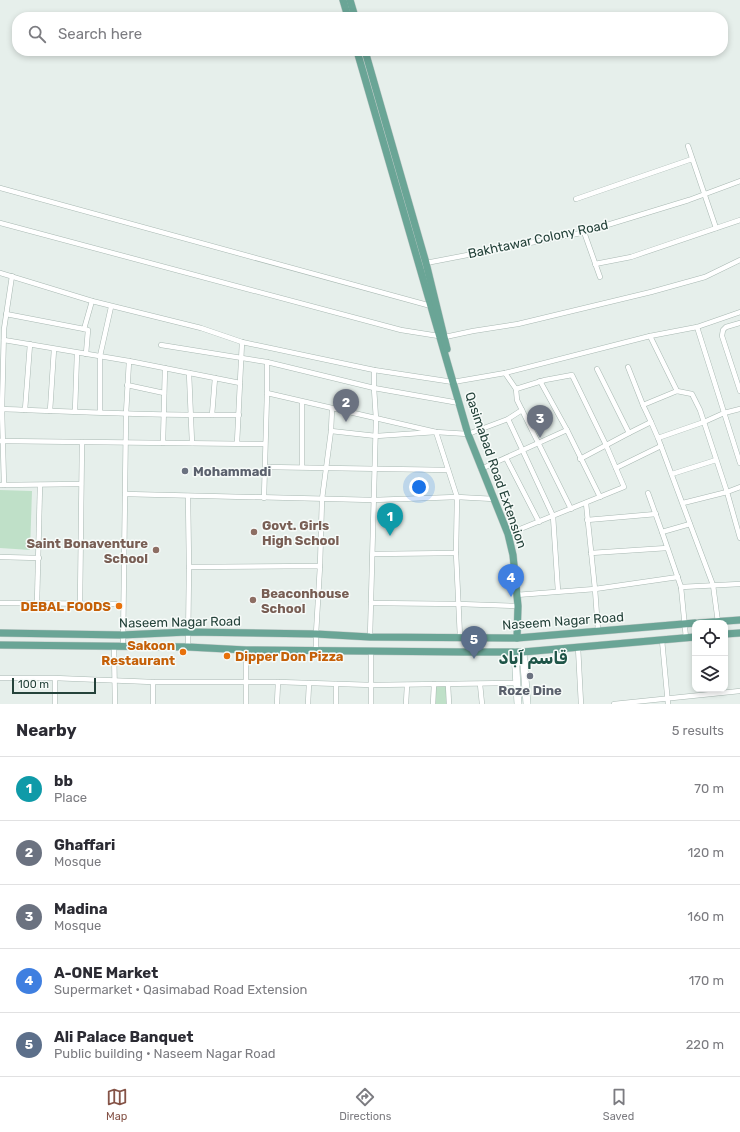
<!DOCTYPE html>
<html lang="en">
<head>
<meta charset="utf-8">
<style>
  :root { --surface:#fff; --page:#f2f2f3; --text:#2b2b33; --muted:#7c7c81; --line:#e1e1e2; --accent:#855347 }
  body { margin:0; font-family:Rubik,"Noto Naskh Arabic",sans-serif; background:var(--page); color:var(--text) }
  .controls { position:absolute; right:12px; bottom:12px; display:grid; overflow:hidden; border-radius:8px; box-shadow:0 2px 6px #0003 }
  .controls button { width:36px; height:36px; display:grid; place-items:center; padding:0; border:0; border-bottom:1px solid var(--line); background:var(--surface); color:var(--text); font:20px sans-serif }
  .scale { position:absolute; left:12px; bottom:10px; width:84px; box-sizing:border-box; padding-left:4px; border:2px solid #24423a; border-top:0; font-size:11px; line-height:14px; white-space:nowrap; color:#24423a; -webkit-text-stroke:3px #f7fbf9; paint-order:stroke }
  .you { position:absolute; left:419px; top:487px; width:14px; height:14px; margin:-10px; border:3px solid #fff; border-radius:50%; background:#1a73e8; box-shadow:0 0 0 6px #1a73e833 }
  .badge { display:grid; place-items:center; width:26px; height:26px; border-radius:50%; background:var(--accent); color:#fff; font-size:13px; font-weight:700 }
  .pin { position:absolute; translate:-50% -33px; filter:drop-shadow(0 1px 2px #0008) }
  .pin::after { content:''; position:absolute; top:21px; width:14px; height:12px; background:inherit; clip-path:polygon(0 0,100% 0,50% 100%) }
  .list { margin:0; padding:0; list-style:none }
  h2 { display:flex; justify-content:space-between; align-items:center; height:52px; margin:0; padding:0 16px; font-size:17px }
  h2 small { font-size:13px; font-weight:400; color:var(--muted) }
  .list li { display:grid; grid-template-columns:26px 1fr auto; gap:12px; align-items:center; box-sizing:border-box; height:64px; padding:0 16px; border-top:1px solid var(--line) }
  .list b { display:block; font-size:15px; white-space:nowrap }
  .list p { margin:0; font-size:13px; white-space:nowrap; color:var(--muted) }
  .list em { font-size:13px; font-style:normal; color:var(--muted) }
  .icon { flex:none; width:22px; height:22px; fill:none; stroke:currentColor; stroke-width:2; stroke-linecap:round; stroke-linejoin:round }
  .map { position:relative; flex:none; width:740px; height:704px; overflow:hidden }
  .search { position:absolute; background:var(--surface); box-shadow:0 2px 6px #0003; left:12px; right:12px; top:12px; height:44px; display:flex; align-items:center; gap:10px; box-sizing:border-box; padding:0 14px; border-radius:16px; color:var(--muted); font-size:15px }
  .sheet { height:372px; background:var(--surface) }
  nav { display:flex; justify-content:space-around; align-items:center; box-sizing:border-box; height:56px; border-top:1px solid var(--line); background:var(--surface); font-size:11px; color:var(--muted) }
  nav a { display:grid; justify-items:center; gap:2px }
  nav .on { color:var(--accent) }
  .map>svg:first-child { display:block }
  .green { fill:#bfe0c8 }
  .lines { fill:none; stroke-linecap:round; stroke-linejoin:round }
  .minor-casing { stroke:#a8b8b2; stroke-width:5.5 }
  .secondary-casing { stroke:#a4bbb3; stroke-width:8 }
  .primary-casing { stroke:#c2cac8; stroke-width:8 }
  .minor { stroke:#fff; stroke-width:4.5 }
  .secondary { stroke:#fff; stroke-width:7 }
  .primary { stroke:#6aa596; stroke-width:7 }
  .worship-dot { fill:#6b7280; stroke:#f7fbf9; stroke-width:1.5 }
  .education-dot { fill:#8d6e63; stroke:#f7fbf9; stroke-width:1.5 }
  .food-dot { fill:#e8710a; stroke:#f7fbf9; stroke-width:1.5 }
  .labels { text-anchor:middle; dominant-baseline:central; stroke-width:3; stroke-linejoin:round; paint-order:stroke }
  .street-label { font-size:13px; fill:#24423a; stroke:#f7fbf9 }
  .worship-label { font-size:13px; font-weight:bold; fill:#5b616d; stroke:#f7fbf9; text-anchor:start }
  .education-label { font-size:13px; font-weight:bold; fill:#785e54; stroke:#f7fbf9; text-anchor:start }
  .food-label { font-size:13px; font-weight:bold; fill:#c56008; stroke:#f7fbf9; text-anchor:end }
  .district-label { font-size:17px; font-weight:bold; fill:#1f5548; stroke:#f7fbf9 }
</style>
</head>
<body>
<div class="map">
<svg width="740" height="704" viewBox="0 0 740 704">
  <rect width="100%" height="100%" fill="#e6efeb"/>
  <g class="green">
    <path d="M0,490l32,1 -2,59 -30,-2z"/>
    <path d="M434,684h14l1,20h-16z"/>
  </g>
  <g class="lines">
    <g class="minor-casing">
      <g id="minor">
        <path d="M688,146l28,82"/>
        <path d="M0,188l431,118"/>
        <path d="M576,199l116,-40"/>
        <path d="M0,223l401,107 44,7 28,-6 45,-7 133,-32 54,-15 35,-17"/>
        <path d="M584,232l16,45"/>
        <path d="M426,263l155,-30 108,-33 51,-19"/>
        <path d="M595,264l36,-7 109,-37"/>
        <path d="M0,273l92,28 109,27 41,14 132,28 79,12 52,-9 145,-37 47,-9 43,-15"/>
        <path d="M6,314l78,15 8,-28"/>
        <path d="M740,323l-14,4 -3,3 -1,6 18,55"/>
        <path d="M697,327l43,136"/>
        <path d="M84,329l4,1 -2,24"/>
        <path d="M650,336l27,55"/>
        <path d="M4,340l125,21"/>
        <path d="M161,345l106,17"/>
        <path d="M628,367l15,38"/>
        <path d="M597,369l32,64"/>
        <path d="M189,373l3,70"/>
        <path d="M505,373l11,16 29,-9 27,-5 34,70 18,42 -116,47"/>
        <path d="M540,381l27,49"/>
        <path d="M127,385l37,8"/>
        <path d="M516,389l1,11 54,109"/>
        <path d="M267,393l169,39 32,2 40,-15 14,-9"/>
        <path d="M0,409c79,3 159,7 239,6"/>
        <path d="M25,410l5,-66"/>
        <path d="M50,411l4,-62"/>
        <path d="M75,411l2,-58"/>
        <path d="M100,412v-56l11,-49"/>
        <path d="M212,415l3,-37"/>
        <path d="M508,419l45,97 5,75"/>
        <path d="M651,422l7,16"/>
        <path d="M331,431l45,5 60,-4 21,65 -1,56 4,84"/>
        <path d="M0,441l265,3"/>
        <path d="M163,443l2,-75"/>
        <path d="M237,443l5,-101"/>
        <path d="M506,458l33,64"/>
        <path d="M580,459l49,-26 22,-11 -8,-17 34,-14 15,3 8,16 27,82 -44,11"/>
        <path d="M265,467l183,3"/>
        <path d="M302,467v-65"/>
        <path d="M616,468l45,-22"/>
        <path d="M481,469l86,-39 33,67"/>
        <path d="M672,474l44,-14"/>
        <path d="M0,485l81,-1"/>
        <path d="M4,485l-2,-76 2,-80 8,-53"/>
        <path d="M740,487l-13,5 13,46"/>
        <path d="M648,493l14,39"/>
        <path d="M125,494l248,6 84,-3 37,2"/>
        <path d="M188,496l1,71"/>
        <path d="M264,498l3,-105v-31l107,26 85,15"/>
        <path d="M586,503l9,86 3,41"/>
        <path d="M587,520l69,-6"/>
        <path d="M591,553l76,-5"/>
        <path d="M373,554l83,-1"/>
        <path d="M0,557l39,1"/>
        <path d="M320,566l2,-67 9,-68 1,-22"/>
        <path d="M681,587l59,-3"/>
        <path d="M516,595l79,-6 83,-12"/>
        <path d="M0,603l122,1"/>
        <path d="M37,603l3,-118"/>
        <path d="M371,603l88,1 59,2"/>
        <path d="M80,604l2,-162"/>
        <path d="M718,622l-5,-37 -23,-61 -32,-86 46,-16 20,-9 16,-4"/>
        <path d="M370,637l6,-218 -2,-31v-18"/>
        <path d="M686,638l-5,-51 -19,-55 28,-8"/>
        <path d="M662,640l6,64"/>
        <path d="M114,647l1,57"/>
        <path d="M123,647l3,-233 3,-53 111,22"/>
        <path d="M188,647l1,-80 131,-1 -4,68v16"/>
        <path d="M578,647l3,57"/>
        <path d="M0,678h54l99,4"/>
        <path d="M448,684l1,20"/>
        <path d="M480,684l2,20"/>
        <path d="M55,704v-25"/>
        <path d="M153,704v-22h125l94,3 144,-2"/>
        <path d="M246,704v-54"/>
        <path d="M277,704l1,-22"/>
        <path d="M308,704l1,-21"/>
        <path d="M336,704v-20"/>
        <path d="M371,704v-53"/>
        <path d="M406,704l1,-19"/>
        <path d="M433,704l1,-20"/>
        <path d="M614,704l126,-13"/>
      </g>
    </g>
    <g class="secondary-casing">
      <g id="secondary">
        <path d="M515,652l3,52"/>
        <path d="M523,652l4,52"/>
      </g>
    </g>
    <g class="primary-casing">
      <g id="primary">
        <path d="M343,0l5,17"/>
        <path d="M350,0l5,17"/>
        <path d="M357,51l111,383 40,100 5,21 5,51 -1,32"/>
        <path d="M365,51l61,212 21,86"/>
        <path d="M699,623l41,-3"/>
        <path d="M0,633l122,2 65,-3 129,2 54,3 147,1 178,-15"/>
        <path d="M725,634l15,-1"/>
        <path d="M0,645l188,2 58,3 218,2h59l172,-15"/>
      </g>
    </g>
    <use href="#minor" class="minor"/>
    <use href="#secondary" class="secondary"/>
    <use href="#primary" class="primary"/>
  </g>
  <g class="worship-dot">
    <circle cx="185" cy="471" r="4"/>
    <circle cx="530" cy="676" r="4"/>
  </g>
  <g class="education-dot">
    <circle cx="254" cy="532" r="4"/>
    <circle cx="156" cy="550" r="4"/>
    <circle cx="253" cy="600" r="4"/>
  </g>
  <g class="food-dot">
    <circle cx="119" cy="606" r="4"/>
    <circle cx="183" cy="652" r="4"/>
    <circle cx="227" cy="656" r="4"/>
  </g>
  <g class="labels">
    <g class="street-label">
      <text transform="translate(538 239) rotate(-12)">Bakhtawar Colony Road</text>
      <text transform="translate(496 470) rotate(71)">Qasimabad Road Extension</text>
      <text transform="translate(563 621) rotate(-4)">Naseem Nagar Road</text>
      <text transform="translate(180 622) rotate(-1)">Naseem Nagar Road</text>
    </g>
    <g class="worship-label">
      <text x="193" y="471">Mohammadi</text>
      <text x="530" y="690" text-anchor="middle">Roze Dine</text>
    </g>
    <g class="education-label">
      <text x="262" y="525">Govt. Girls<tspan x="262" dy="15">High School</tspan></text>
      <text x="148" y="543" text-anchor="end">Saint Bonaventure<tspan x="148" dy="15">School</tspan></text>
      <text x="261" y="593">Beaconhouse<tspan x="261" dy="15">School</tspan></text>
    </g>
    <g class="food-label">
      <text x="111" y="606">DEBAL FOODS</text>
      <text x="175" y="645">Sakoon<tspan x="175" dy="15">Restaurant</tspan></text>
      <text x="235" y="656" text-anchor="start">Dipper Don Pizza</text>
    </g>
    <g class="district-label">
      <text x="533" y="658">قاسم آباد</text>
    </g>
  </g>
</svg>
<div class="controls">
<button><svg class="icon" aria-label="locate" viewBox="0 0 24 24"><circle cx="12" cy="12" r="6"/><path d="M12 2v4M12 18v4M2 12h4M18 12h4"/></svg></button>
<button><svg class="icon" aria-label="layers" viewBox="0 0 24 24"><path d="M12 4l9 5-9 5-9-5zM3 14l9 5 9-5"/></svg></button>
</div>
<div class="scale">100 m</div>
<div class="you"></div>
<div class="pin badge" style="left:390px;top:536px;background:#0f9aa8">1</div>
<div class="pin badge" style="left:346px;top:422px;background:#6b7280">2</div>
<div class="pin badge" style="left:540px;top:438px;background:#6b7280">3</div>
<div class="pin badge" style="left:511px;top:597px;background:#3f7fe0">4</div>
<div class="pin badge" style="left:474px;top:659px;background:#5c6f8a">5</div>
<div class="search"><svg class="icon" aria-label="search" viewBox="0 0 24 24"><circle cx="10" cy="10" r="6"/><path d="M15 15l6 6"/></svg>Search here</div>
</div>
<section class="sheet">
<h2>Nearby<small>5 results</small></h2>
<ul class="list">
<li><span class="badge" style="background:#0f9aa8">1</span><div><b>bb</b><p>Place</p></div><em>70 m</em></li>
<li><span class="badge" style="background:#6b7280">2</span><div><b>Ghaffari</b><p>Mosque</p></div><em>120 m</em></li>
<li><span class="badge" style="background:#6b7280">3</span><div><b>Madina</b><p>Mosque</p></div><em>160 m</em></li>
<li><span class="badge" style="background:#3f7fe0">4</span><div><b>A-ONE Market</b><p>Supermarket · Qasimabad Road Extension</p></div><em>170 m</em></li>
<li><span class="badge" style="background:#5c6f8a">5</span><div><b>Ali Palace Banquet</b><p>Public building · Naseem Nagar Road</p></div><em>220 m</em></li>
</ul>
</section>
<nav>
<a class="on"><svg class="icon" aria-label="map" viewBox="0 0 24 24"><path d="M3 6l6-2 6 2 6-2v14l-6 2-6-2-6 2zM9 4v14M15 6v14"/></svg>Map</a>
<a><svg class="icon" aria-label="directions" viewBox="0 0 24 24"><path d="M12 3l9 9-9 9-9-9zM9 14v-3h6M13 9l2 2-2 2"/></svg>Directions</a>
<a><svg class="icon" aria-label="saved" viewBox="0 0 24 24"><path d="M7 4h10v16l-5-4-5 4z"/></svg>Saved</a>
</nav>
</body>
</html>
